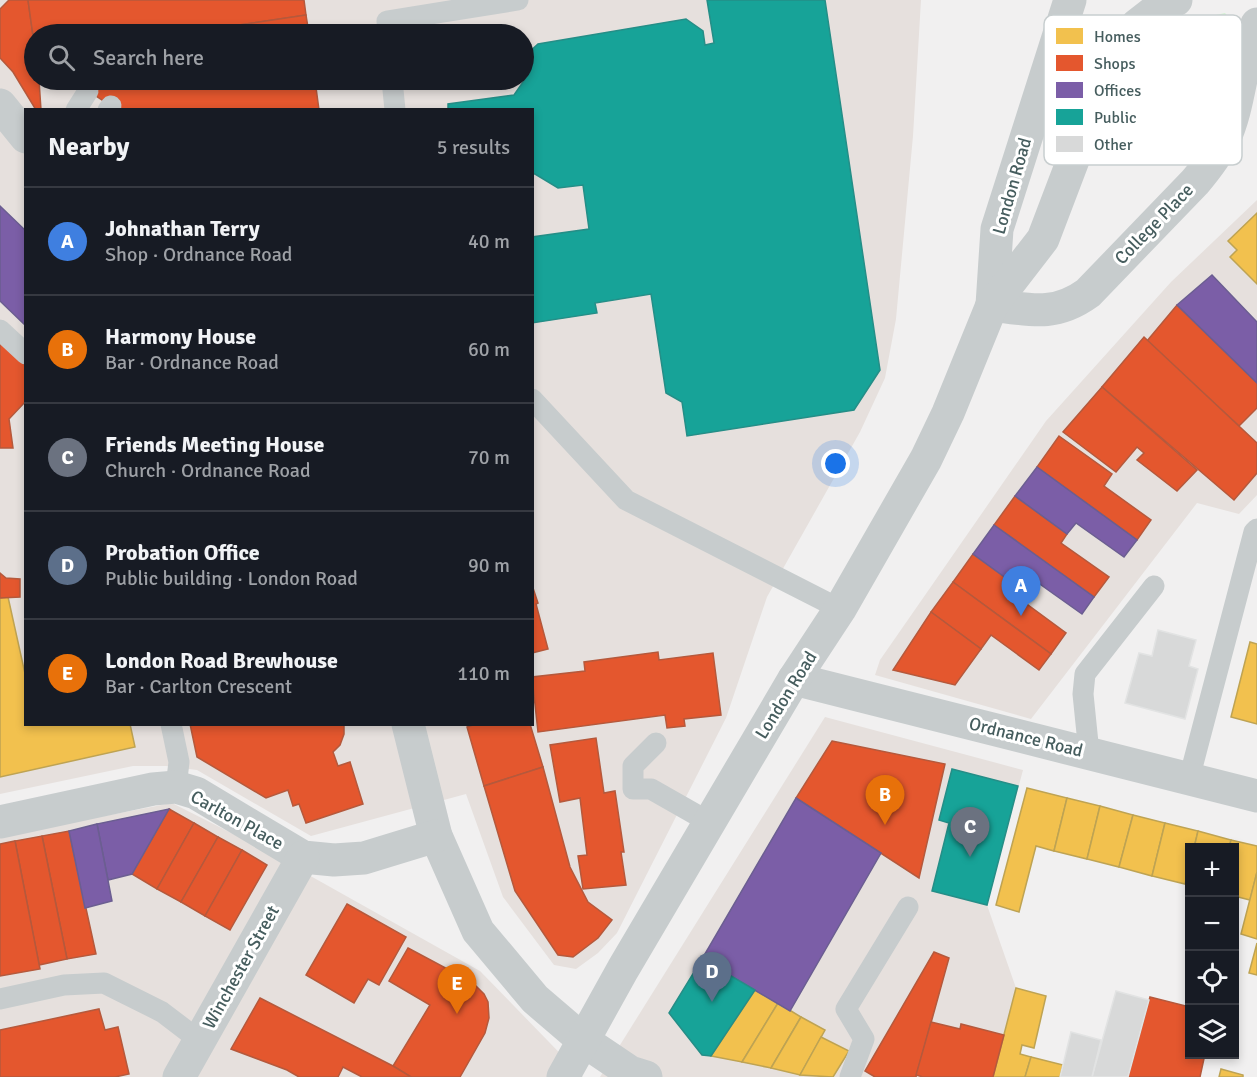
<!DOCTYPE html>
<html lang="en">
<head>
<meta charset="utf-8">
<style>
  :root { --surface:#171b24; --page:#242831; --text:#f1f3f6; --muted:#9ea1a6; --line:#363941; --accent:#1a73e8 }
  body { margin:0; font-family:Signika,sans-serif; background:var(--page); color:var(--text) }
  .controls { position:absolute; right:18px; bottom:18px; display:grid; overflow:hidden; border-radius:0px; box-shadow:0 3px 9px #0003 }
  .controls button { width:54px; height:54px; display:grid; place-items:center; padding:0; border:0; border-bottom:2px solid var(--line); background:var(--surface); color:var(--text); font:30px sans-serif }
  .you { position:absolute; left:836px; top:464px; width:21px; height:21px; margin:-15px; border:4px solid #fff; border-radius:50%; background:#1a73e8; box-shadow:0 0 0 9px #1a73e833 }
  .badge { display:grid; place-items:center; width:39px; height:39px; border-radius:50%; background:var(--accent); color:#fff; font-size:20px; font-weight:700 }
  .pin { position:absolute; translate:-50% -50px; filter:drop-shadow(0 2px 3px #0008) }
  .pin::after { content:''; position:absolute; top:32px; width:21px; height:18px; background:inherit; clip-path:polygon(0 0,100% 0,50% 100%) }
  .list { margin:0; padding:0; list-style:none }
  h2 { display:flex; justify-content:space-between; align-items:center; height:78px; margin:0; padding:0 24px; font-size:26px }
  h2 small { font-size:20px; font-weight:400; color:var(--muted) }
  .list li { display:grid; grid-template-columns:39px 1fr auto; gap:18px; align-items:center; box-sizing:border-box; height:108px; padding:0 24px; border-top:2px solid var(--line) }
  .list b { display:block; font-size:22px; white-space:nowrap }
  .list p { margin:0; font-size:20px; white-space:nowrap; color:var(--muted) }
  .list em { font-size:20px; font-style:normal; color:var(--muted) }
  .icon { flex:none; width:33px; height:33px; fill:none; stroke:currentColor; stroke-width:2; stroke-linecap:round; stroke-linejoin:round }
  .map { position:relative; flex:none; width:1257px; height:1077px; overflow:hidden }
  .search { position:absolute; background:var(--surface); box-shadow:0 3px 9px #0003; left:24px; top:24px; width:510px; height:66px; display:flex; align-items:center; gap:15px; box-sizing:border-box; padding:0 21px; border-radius:33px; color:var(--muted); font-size:22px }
  .panel { position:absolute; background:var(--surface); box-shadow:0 3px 9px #0003; left:24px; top:108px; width:510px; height:618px; border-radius:0px }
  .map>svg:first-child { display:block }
  .commercial { fill:#e6e0dd; fill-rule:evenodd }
  .green { fill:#d3f2d2 }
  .homes { fill:#f2c14e; stroke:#bea353; stroke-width:1.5 }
  .shops { fill:#e4572e; stroke:#b5593c; stroke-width:1.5 }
  .offices { fill:#7b5ea7; stroke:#6b5e91; stroke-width:1.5 }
  .public { fill:#17a398; stroke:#258e87; stroke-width:1.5 }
  .building { fill:#d8d9d9; stroke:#e2e3e3; stroke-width:1.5 }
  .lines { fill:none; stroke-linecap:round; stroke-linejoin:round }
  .service { stroke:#c7cccd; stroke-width:21 }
  .minor { stroke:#c7cccd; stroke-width:33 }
  .tertiary { stroke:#c7cccd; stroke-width:33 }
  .labels { text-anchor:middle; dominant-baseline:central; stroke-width:6; stroke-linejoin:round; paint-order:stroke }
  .street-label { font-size:18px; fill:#465d5e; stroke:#fff }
  .key { fill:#fff; stroke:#c8cecf; stroke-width:1.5 }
  .key-label { font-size:16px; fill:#465d5e }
</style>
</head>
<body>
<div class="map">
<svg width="1257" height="1077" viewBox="0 0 1257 1077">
  <rect width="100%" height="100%" fill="#f1f0f0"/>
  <g class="commercial">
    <path d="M0,0h921l-8,136 -17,183 -11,59 -25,54 -93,165 -41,121 -109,215 -19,20 -22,16 -22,-4 -51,-68 -37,-103 -155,42 -114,-66 -31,-4h-33l-133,28zM34,34h490v46h-490zM26,110h506v614h-506z"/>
    <path d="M1257,200v295l-18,19 -42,-11 -166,216 -156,-44 5,-15 166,-239 125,-139z"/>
    <path d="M825,717l198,53 -36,135 29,83 -23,89h-393z"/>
    <path d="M172,803l85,43 223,125 103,106h-583v-241z"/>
  </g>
  <path class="green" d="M1225,13l4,5 -7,54 -27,21 -24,9 -19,18 -33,-10 13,-38 21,-29 32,-21z"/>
  <g class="homes">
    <path d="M1257,213v71l-27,-27 7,-7 -9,-9z"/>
    <path d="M8,597l18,81v46h104l5,23 -135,30v-179z"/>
    <path d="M1250,642l7,2v80l-26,-7z"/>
    <path d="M1027,788l40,10 -13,53 -18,-5 -17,66 -23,-7z"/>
    <path d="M1067,798l33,8 -13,53 -33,-8z"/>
    <path d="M1100,806l33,9 -14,52 -32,-8z"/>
    <path d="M1133,815l32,8 -13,53 -33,-9z"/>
    <path d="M1165,823l33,8 -4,17h-4v17l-5,19 -33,-8z"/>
    <path d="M1198,831l33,9 -2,8h-35z"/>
    <path d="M1231,840l26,6v26l-7,28 -16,-4v-48h-5z"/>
    <path d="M1257,872v67l-16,-5z"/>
    <path d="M1257,943v32l-8,-2z"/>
    <path d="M1016,988l30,8 -12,52 -12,-3 -2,9 11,3 -6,20h-32z"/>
    <path d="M755,990l23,13 -36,59 -31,-6z"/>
    <path d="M778,1003l23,14 -30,51 -29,-6z"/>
    <path d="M801,1017l24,13 -25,45 -29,-7z"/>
    <path d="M821,1037l28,14 -16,26 -33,-2z"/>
    <path d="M1031,1057l32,8 -3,12h-35z"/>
    <path d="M1221,1069l22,6v2h-24z"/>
  </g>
  <g class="shops">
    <path d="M9,0h19l6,43v37h5l2,30h-5l-23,-38 -13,-14v-49z"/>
    <path d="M28,0h276l2,15 -127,19h-145v9z"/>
    <path d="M306,15l3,19h-130z"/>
    <path d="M72,80h243l4,30h-202z"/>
    <path d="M1177,305l80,78v25l-18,18 -92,-85z"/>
    <path d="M1144,337l113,106v30l-23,27 -132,-113z"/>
    <path d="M0,341l26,25v35l-17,18 4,29h-13z"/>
    <path d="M1102,387l95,83 -20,21 -40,-31 7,-7 -7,-6 -21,25 -53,-40z"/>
    <path d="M1059,436l53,38 -8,12 47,34 -14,20 -100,-73z"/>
    <path d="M1015,496l52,38 -6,9 48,34 -15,20 -100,-72z"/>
    <path d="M973,554l52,38 -5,7 46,34 -15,21 -98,-72z"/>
    <path d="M0,573l6,5 14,1v18l-20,1z"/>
    <path d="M953,582l98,72 -12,16 -48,-35 -10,14 -50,-37z"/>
    <path d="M532,585l6,18 -2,1 12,45 -16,4z"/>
    <path d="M931,612l50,37 -26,36 -62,-15z"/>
    <path d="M658,652l1,8 54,-7 8,62 -37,4 1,7 -18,2 -2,-13 -127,17 -6,-55 53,-6 -1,-9z"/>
    <path d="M190,724h154v10l-4,11 -7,7 5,14 12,-4 13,42 -57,19 -7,-19 -6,2 -5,-16 -22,8 -69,-41z"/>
    <path d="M476,724h54l13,43 -59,19 -17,-59z"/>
    <path d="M596,738l8,55 11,-2 9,61h-3l5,33 -43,4 -5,-33 9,-1 -7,-57 -20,4 -10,-57z"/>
    <path d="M832,741l113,23 -26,114 -123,-80z"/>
    <path d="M543,767l27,100 18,35 24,18 -14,18 -25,19 -15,-2 -43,-64 -31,-105z"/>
    <path d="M169,809l25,14 -37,66 -25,-15z"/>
    <path d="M194,823l24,14 -37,65 -24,-13z"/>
    <path d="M69,831l27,123 -29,5 -25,-123z"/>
    <path d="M42,836l25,123 -28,6 -24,-124z"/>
    <path d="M218,837l24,13 -37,66 -24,-14z"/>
    <path d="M15,841l25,128 -40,7v-132z"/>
    <path d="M242,850l25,15 -37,65 -25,-14z"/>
    <path d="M347,904l59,33 -27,48 -11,-6 -14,24 -48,-28z"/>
    <path d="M408,948l64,34 12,12 4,8 1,16 -4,15 -25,44h-49l-18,-11 37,-61 -41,-24z"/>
    <path d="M934,952l15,6 -33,119h-41l-10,-6z"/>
    <path d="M1150,997l40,10v47h15l-5,23h-72z"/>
    <path d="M260,998l133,68 18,11h-49l-19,-10 -5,10h-39l-12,-7 -56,-21z"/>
    <path d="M99,1009l6,21 13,-3 11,47 -14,3h-115v-47z"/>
    <path d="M931,1022l29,7 1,-5 43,11 -11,42h-70l-7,-2z"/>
  </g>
  <g class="offices">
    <path d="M0,206l26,25v95l-26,-25z"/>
    <path d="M1212,275l45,47v61l-80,-78z"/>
    <path d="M1037,467l100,73 -13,17 -48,-34 -9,11 -52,-38z"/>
    <path d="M994,525l100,72 -12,17 -48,-34 -9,12 -52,-38z"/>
    <path d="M796,798l85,55 -91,158 -88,-52z"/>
    <path d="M169,809l-37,65 -24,6 -11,-56z"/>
    <path d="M97,824l15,77 -27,7 -16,-77z"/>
  </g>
  <g class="public">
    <path d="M707,0h118l55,370 -26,40 -167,26 -5,-34 -16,-9 -15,-99 -56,9 2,10 -65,10v-86l57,-8 -6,-44 -25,3 -23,-14h-3v-64h-84v-6l66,-9 16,-23 -2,-19 10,-9 148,-25 17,12 2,14 9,-2z"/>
    <path d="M952,769l66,17 -31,119 -55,-14 17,-68 -10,-3z"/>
    <path d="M702,959l53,31 -44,66 -9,-1 -33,-42z"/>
  </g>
  <g class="building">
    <path d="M1158,630l38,10 -7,26 9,3 -13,50 -60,-16 14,-50 13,3z"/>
    <path d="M1116,991l33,9 -21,77h-36z"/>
    <path d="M1071,1032l30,8 -9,37h-32z"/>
  </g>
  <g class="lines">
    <g class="service">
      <path d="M388,34l-1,-13 131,-21"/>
      <path d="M392,80l3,30"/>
      <path d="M76,110l12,-19"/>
      <path d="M108,110l3,-4"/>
      <path d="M0,330l26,24"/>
      <path d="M532,399l94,101 214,109"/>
      <path d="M171,724l8,38 -3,25"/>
      <path d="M656,743l-23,23v23h18l58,33"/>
      <path d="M1089,753l-6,-59 2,-20 69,-88"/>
      <path d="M1189,779l65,-247 3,-3"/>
      <path d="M0,999l64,-14 40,-2 58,29 38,29"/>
      <path d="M850,1077l14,-38 -18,-30 62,-102"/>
    </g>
    <g class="minor">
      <path d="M0,105l26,32"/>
      <path d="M992,305c38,5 63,12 96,-12l107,-111c11,-13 22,-27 29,-42 17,-37 16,-79 33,-116"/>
      <path d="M794,679l463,117"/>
      <path d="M408,724l28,112 42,95 57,68 49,42 46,31 16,5"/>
      <path d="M0,822l153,-33 23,-2 20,6 107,64 31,3 30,-2 72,-22"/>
      <path d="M179,1077l124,-220"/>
    </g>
    <g class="tertiary">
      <path d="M992,305l5,-76 73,-229"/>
      <path d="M563,1077l60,-108 171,-290 46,-70 86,-150 22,-46 44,-108 51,-66 70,-184 24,-30 18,-14 21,-11"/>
    </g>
  </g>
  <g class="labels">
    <g class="street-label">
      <text transform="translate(1012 186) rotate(-74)">London Road</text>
      <text transform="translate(1154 224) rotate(-46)">College Place</text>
      <text transform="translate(786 695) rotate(-58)">London Road</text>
      <text transform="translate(1026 737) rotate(14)">Ordnance Road</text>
      <text transform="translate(237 820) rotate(29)">Carlton Place</text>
      <text transform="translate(241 967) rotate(-61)">Winchester Street</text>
    </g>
  </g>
  <rect x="1044" y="15" width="198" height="150" rx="9" class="key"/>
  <rect x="1056" y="28" width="27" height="16" fill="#f2c14e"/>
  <rect x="1056" y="55" width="27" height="16" fill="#e4572e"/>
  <rect x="1056" y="82" width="27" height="16" fill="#7b5ea7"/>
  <rect x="1056" y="109" width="27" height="16" fill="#17a398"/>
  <rect x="1056" y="136" width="27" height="16" fill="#d8d9d9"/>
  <g class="key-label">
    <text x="1094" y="42">Homes</text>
    <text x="1094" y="69">Shops</text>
    <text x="1094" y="96">Offices</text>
    <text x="1094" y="123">Public</text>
    <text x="1094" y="150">Other</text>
  </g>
</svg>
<div class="controls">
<button>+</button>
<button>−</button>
<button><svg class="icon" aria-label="locate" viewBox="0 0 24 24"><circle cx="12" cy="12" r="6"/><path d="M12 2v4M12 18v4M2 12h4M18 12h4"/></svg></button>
<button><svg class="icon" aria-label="layers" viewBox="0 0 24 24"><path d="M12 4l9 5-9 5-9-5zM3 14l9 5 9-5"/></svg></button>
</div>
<div class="you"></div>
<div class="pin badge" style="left:1021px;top:616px;background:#3f7fe0">A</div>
<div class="pin badge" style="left:885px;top:825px;background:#e8710a">B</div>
<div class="pin badge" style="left:970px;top:857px;background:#6b7280">C</div>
<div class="pin badge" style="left:712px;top:1002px;background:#5c6f8a">D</div>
<div class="pin badge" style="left:457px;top:1014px;background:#e8710a">E</div>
<div class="search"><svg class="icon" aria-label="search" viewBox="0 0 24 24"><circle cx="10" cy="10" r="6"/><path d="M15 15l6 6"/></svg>Search here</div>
<section class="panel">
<h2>Nearby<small>5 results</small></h2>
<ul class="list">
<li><span class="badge" style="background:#3f7fe0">A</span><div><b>Johnathan Terry</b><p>Shop · Ordnance Road</p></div><em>40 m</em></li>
<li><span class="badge" style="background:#e8710a">B</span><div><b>Harmony House</b><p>Bar · Ordnance Road</p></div><em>60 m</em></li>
<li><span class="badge" style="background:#6b7280">C</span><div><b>Friends Meeting House</b><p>Church · Ordnance Road</p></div><em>70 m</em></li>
<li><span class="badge" style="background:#5c6f8a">D</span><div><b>Probation Office</b><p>Public building · London Road</p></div><em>90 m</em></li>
<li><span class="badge" style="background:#e8710a">E</span><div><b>London Road Brewhouse</b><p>Bar · Carlton Crescent</p></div><em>110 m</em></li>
</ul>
</section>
</div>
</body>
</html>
